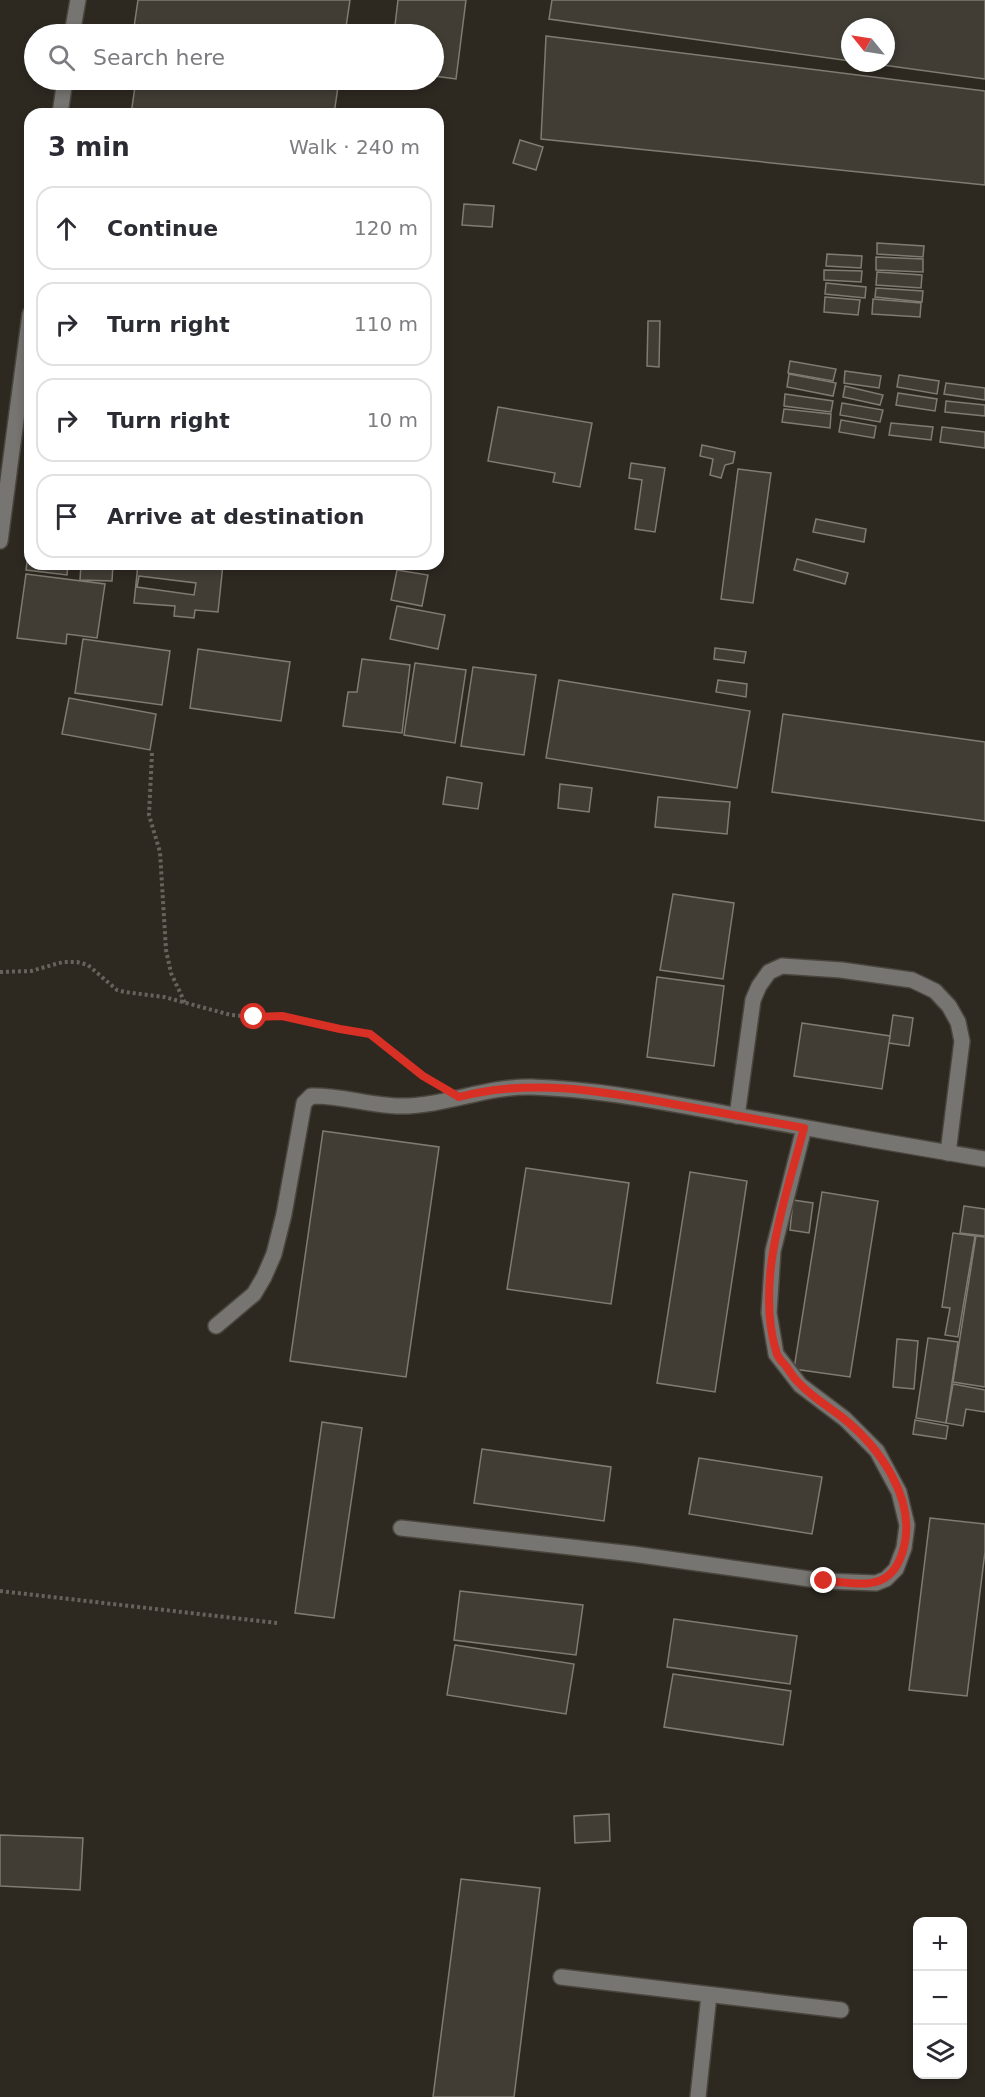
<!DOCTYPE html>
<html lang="en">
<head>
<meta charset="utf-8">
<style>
  :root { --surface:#fff; --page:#f7f7f7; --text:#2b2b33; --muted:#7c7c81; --line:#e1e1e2 }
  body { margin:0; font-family:"DejaVu Sans",sans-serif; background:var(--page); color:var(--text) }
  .controls { position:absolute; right:18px; bottom:18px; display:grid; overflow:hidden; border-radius:12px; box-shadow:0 3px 9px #0003 }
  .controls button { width:54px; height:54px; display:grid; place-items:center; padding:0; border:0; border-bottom:2px solid var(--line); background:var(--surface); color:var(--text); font:30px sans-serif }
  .compass { position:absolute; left:841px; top:18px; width:54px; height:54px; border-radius:50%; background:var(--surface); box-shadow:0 3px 9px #0003; rotate:300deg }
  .stop { position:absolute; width:18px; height:18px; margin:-14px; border:4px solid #d93025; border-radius:50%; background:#fff }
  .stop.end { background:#d93025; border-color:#fff; box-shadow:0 2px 6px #0008 }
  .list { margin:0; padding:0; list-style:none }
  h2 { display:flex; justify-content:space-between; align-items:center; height:78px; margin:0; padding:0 24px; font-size:26px }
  h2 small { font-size:20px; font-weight:400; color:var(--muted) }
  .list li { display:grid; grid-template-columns:39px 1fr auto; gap:18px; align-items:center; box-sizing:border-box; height:84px; margin:0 12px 12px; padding:0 12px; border:2px solid var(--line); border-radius:18px }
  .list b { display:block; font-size:22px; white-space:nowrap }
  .list em { font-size:20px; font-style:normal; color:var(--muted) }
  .icon { flex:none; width:33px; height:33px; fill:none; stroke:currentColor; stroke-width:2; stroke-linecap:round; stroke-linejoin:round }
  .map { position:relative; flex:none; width:985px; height:2097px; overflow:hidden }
  .search { position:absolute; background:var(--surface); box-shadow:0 3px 9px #0003; left:24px; top:24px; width:420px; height:66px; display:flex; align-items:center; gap:15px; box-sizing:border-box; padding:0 21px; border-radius:33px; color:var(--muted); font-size:22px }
  .panel { position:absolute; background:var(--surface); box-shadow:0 3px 9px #0003; left:24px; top:108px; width:420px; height:462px; border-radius:18px }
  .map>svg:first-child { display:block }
  .building { fill:#413d35; stroke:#807b72; stroke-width:1.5; fill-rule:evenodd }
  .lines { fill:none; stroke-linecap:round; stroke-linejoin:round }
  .minor-casing { stroke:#4a463e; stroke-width:18 }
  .path { stroke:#67635c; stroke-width:4; stroke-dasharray:3 3; stroke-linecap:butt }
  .minor { stroke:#777571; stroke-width:15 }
  .route { stroke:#d93025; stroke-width:8 }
</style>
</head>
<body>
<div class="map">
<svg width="985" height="2097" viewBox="0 0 985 2097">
  <rect width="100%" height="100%" fill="#2d2921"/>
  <g class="building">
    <path d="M138,0h212l-5,34h-212z"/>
    <path d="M398,0h68l-10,79 -22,-3v-42h-40z"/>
    <path d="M552,0h433v79l-117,-16h18v-36h-36v34l-301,-42z"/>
    <path d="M546,36l439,55v94l-444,-46z"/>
    <path d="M136,80h203l-5,34h-203z"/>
    <path d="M520,140l23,7 -7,23 -23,-7z"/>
    <path d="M464,204l30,2 -2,21 -30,-2z"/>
    <path d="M877,243l47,3 -1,11 -46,-3z"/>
    <path d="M827,254l35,2 -1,12 -35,-2z"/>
    <path d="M876,257l47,2v13l-47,-2z"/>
    <path d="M824,270l38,1 -1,11 -37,-2z"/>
    <path d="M877,272l45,3 -1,13 -45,-3z"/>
    <path d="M826,283l40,4 -1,11 -40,-4z"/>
    <path d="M876,288l47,3 -1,11 -47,-5z"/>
    <path d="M825,297l35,3 -2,15 -34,-3z"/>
    <path d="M873,299l48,4 -1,14 -48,-3z"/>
    <path d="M648,321h12l-1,46 -12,-1z"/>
    <path d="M790,361l46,8 -3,12 -45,-8z"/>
    <path d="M845,371l36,5 -2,12 -35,-5z"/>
    <path d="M789,374l47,9 -3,13 -46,-9z"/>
    <path d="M899,375l40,6 -2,13 -40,-7z"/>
    <path d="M946,383l39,5v12l-41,-6z"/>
    <path d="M845,386l38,9 -3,10 -37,-8z"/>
    <path d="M898,393l39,6 -2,12 -39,-6z"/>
    <path d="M785,394l48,7 -2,11 -47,-6z"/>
    <path d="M946,401l39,4v11l-40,-4z"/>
    <path d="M842,403l41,7 -3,12 -40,-7z"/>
    <path d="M498,407l94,16 -12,64 -27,-5 2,-9 -67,-12z"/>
    <path d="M784,409l47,5 -1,14 -48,-6z"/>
    <path d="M841,420l35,6 -2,12 -35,-6z"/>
    <path d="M891,423l42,4 -2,13 -42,-5z"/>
    <path d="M942,427l43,5v16l-45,-6z"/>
    <path d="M702,445l33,7 -2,11 -8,2 -4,13 -11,-3 3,-16 -13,-3z"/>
    <path d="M631,463l34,5 -10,64 -20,-3 7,-49 -13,-2z"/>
    <path d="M738,469l33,4 -18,130 -32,-4z"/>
    <path d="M816,519l50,10 -2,13 -51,-10z"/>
    <path d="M30,540v24h38l-1,11 -41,-5z"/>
    <path d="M797,559l51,14 -3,11 -51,-14z"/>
    <path d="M81,564h32l-1,17 -32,-1z"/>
    <path d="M138,564h85l-5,48 -23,-2 -1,8 -20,-2 1,-10 -41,-3zM139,576l57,7 -2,12 -57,-8z"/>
    <path d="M397,570l31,5 -6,31 -31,-6z"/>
    <path d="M26,574l79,10 -8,54 -30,-4 -1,10 -49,-6z"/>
    <path d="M397,606l48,9 -7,34 -48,-10z"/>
    <path d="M83,639l87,12 -8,54 -87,-12z"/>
    <path d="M715,648l31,4 -2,11 -30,-4z"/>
    <path d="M198,649l92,13 -9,59 -91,-13z"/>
    <path d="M362,659l48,6 -8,68 -59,-7 5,-34h9z"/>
    <path d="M415,663l51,7 -11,73 -51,-8z"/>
    <path d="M473,667l63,8 -12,80 -63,-9z"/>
    <path d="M559,680l191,31 -13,77 -191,-30z"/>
    <path d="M718,680l29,4 -1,13 -30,-5z"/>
    <path d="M69,698l87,16 -6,36 -88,-16z"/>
    <path d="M783,714l202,28v79l-213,-29z"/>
    <path d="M447,777l35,6 -4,26 -35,-5z"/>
    <path d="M560,784l32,4 -3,24 -31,-4z"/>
    <path d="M658,797l72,5 -3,32 -72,-7z"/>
    <path d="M673,894l61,9 -11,76 -63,-9z"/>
    <path d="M657,977l67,9 -10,80 -67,-9z"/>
    <path d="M893,1015l20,3 -4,28 -20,-3z"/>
    <path d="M802,1023l88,13 -8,53 -88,-13z"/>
    <path d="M323,1131l116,16 -33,230 -116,-16z"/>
    <path d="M526,1168l103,15 -18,121 -104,-15z"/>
    <path d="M690,1172l57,9 -32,211 -58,-9z"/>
    <path d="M822,1192l56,9 -28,176 -56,-8z"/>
    <path d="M793,1200l20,3 -4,30 -19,-3z"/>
    <path d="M964,1206l21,3v27l-25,-3z"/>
    <path d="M953,1233l22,3 -17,101 -13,-2 5,-27 -8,-1z"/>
    <path d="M976,1236l9,1v150l-32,-5z"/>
    <path d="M928,1338l30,4 -12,81 -30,-5z"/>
    <path d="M897,1339l21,2 -4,48 -21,-2z"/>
    <path d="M953,1384l32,6v22l-19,-3 -3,17 -17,-3z"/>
    <path d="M915,1420l33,6 -2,13 -33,-5z"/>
    <path d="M322,1422l40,6 -28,190 -39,-5z"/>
    <path d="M482,1449l129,18 -7,54 -130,-18z"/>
    <path d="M699,1458l123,19 -10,57 -123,-20z"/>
    <path d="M930,1518l55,6v28l-18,144 -58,-6z"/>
    <path d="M460,1591l123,14 -7,50 -122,-15z"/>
    <path d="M674,1619l123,17 -7,48 -123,-17z"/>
    <path d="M455,1645l119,19 -8,50 -119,-19z"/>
    <path d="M673,1674l118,17 -8,54 -119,-18z"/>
    <path d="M609,1814l1,27 -35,2 -1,-27z"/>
    <path d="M0,1835l83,3 -3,52 -80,-4z"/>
    <path d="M461,1879l79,9 -26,209h-81z"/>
  </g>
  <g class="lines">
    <g class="minor-casing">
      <g id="minor">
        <path d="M72,34l6,-34"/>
        <path d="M60,114l5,-34"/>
        <path d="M0,541l30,-227"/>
        <path d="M737,1116l16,-116 6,-14 10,-14 13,-6 59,4 71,10 23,11 14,15 9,16 4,19 -14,112"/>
        <path d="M216,1326l38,-32 10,-17 10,-23 10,-40 20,-111 7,-7c30,-1 59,10 90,10 44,0 86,-20 130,-19 69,2 136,16 203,28 84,15 167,30 251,44"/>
        <path d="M401,1528l232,26 191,27 52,2 10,-4 10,-10 8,-21 3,-23 -8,-33 -22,-41 -32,-32 -45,-34 -24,-31 -7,-41 4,-62 31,-123"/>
        <path d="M561,1977l280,33"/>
        <path d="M698,2097l11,-102"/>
      </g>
    </g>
    <g class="path">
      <path d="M152,753l-3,62 11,37 6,98 5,23 14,30"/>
      <path d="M0,972l31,-1 32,-9h14l11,3 29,25 8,2 39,5 67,18 23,2 28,-1 58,13 25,3 9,4 35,31 18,12"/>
      <path d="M0,1591l277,32"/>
    </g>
    <use href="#minor" class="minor"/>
  </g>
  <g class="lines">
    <path class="route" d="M254,1017l28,-1 58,13 30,5 53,42 36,21c70,-19 144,-6 214,7 43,8 87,16 131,24 -18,69 -49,152 -28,223 1,6 6,11 10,15 4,6 8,13 14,18 12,13 29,23 43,34 36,29 73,80 61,129 -12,47 -42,36 -80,34"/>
  </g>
</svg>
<div class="controls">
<button>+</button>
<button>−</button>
<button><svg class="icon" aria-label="layers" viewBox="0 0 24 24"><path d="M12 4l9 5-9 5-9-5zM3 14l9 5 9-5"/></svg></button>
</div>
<svg class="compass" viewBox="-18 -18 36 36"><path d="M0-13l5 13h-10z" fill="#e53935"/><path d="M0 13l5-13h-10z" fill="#7c7c81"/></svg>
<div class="stop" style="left:254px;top:1017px"></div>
<div class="stop end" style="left:824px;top:1581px"></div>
<div class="search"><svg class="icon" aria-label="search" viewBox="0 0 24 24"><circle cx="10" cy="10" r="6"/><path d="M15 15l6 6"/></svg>Search here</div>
<section class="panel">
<h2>3 min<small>Walk · 240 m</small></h2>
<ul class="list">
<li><svg class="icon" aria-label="ahead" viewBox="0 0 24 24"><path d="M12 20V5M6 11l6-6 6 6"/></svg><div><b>Continue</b></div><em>120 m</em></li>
<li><svg class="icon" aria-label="right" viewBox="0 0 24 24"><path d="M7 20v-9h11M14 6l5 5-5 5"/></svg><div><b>Turn right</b></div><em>110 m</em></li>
<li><svg class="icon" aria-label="right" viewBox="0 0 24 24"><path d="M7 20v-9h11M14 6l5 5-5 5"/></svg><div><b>Turn right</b></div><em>10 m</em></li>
<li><svg class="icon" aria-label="arrive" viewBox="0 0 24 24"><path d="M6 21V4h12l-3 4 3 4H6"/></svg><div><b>Arrive at destination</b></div></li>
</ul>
</section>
</div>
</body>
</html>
